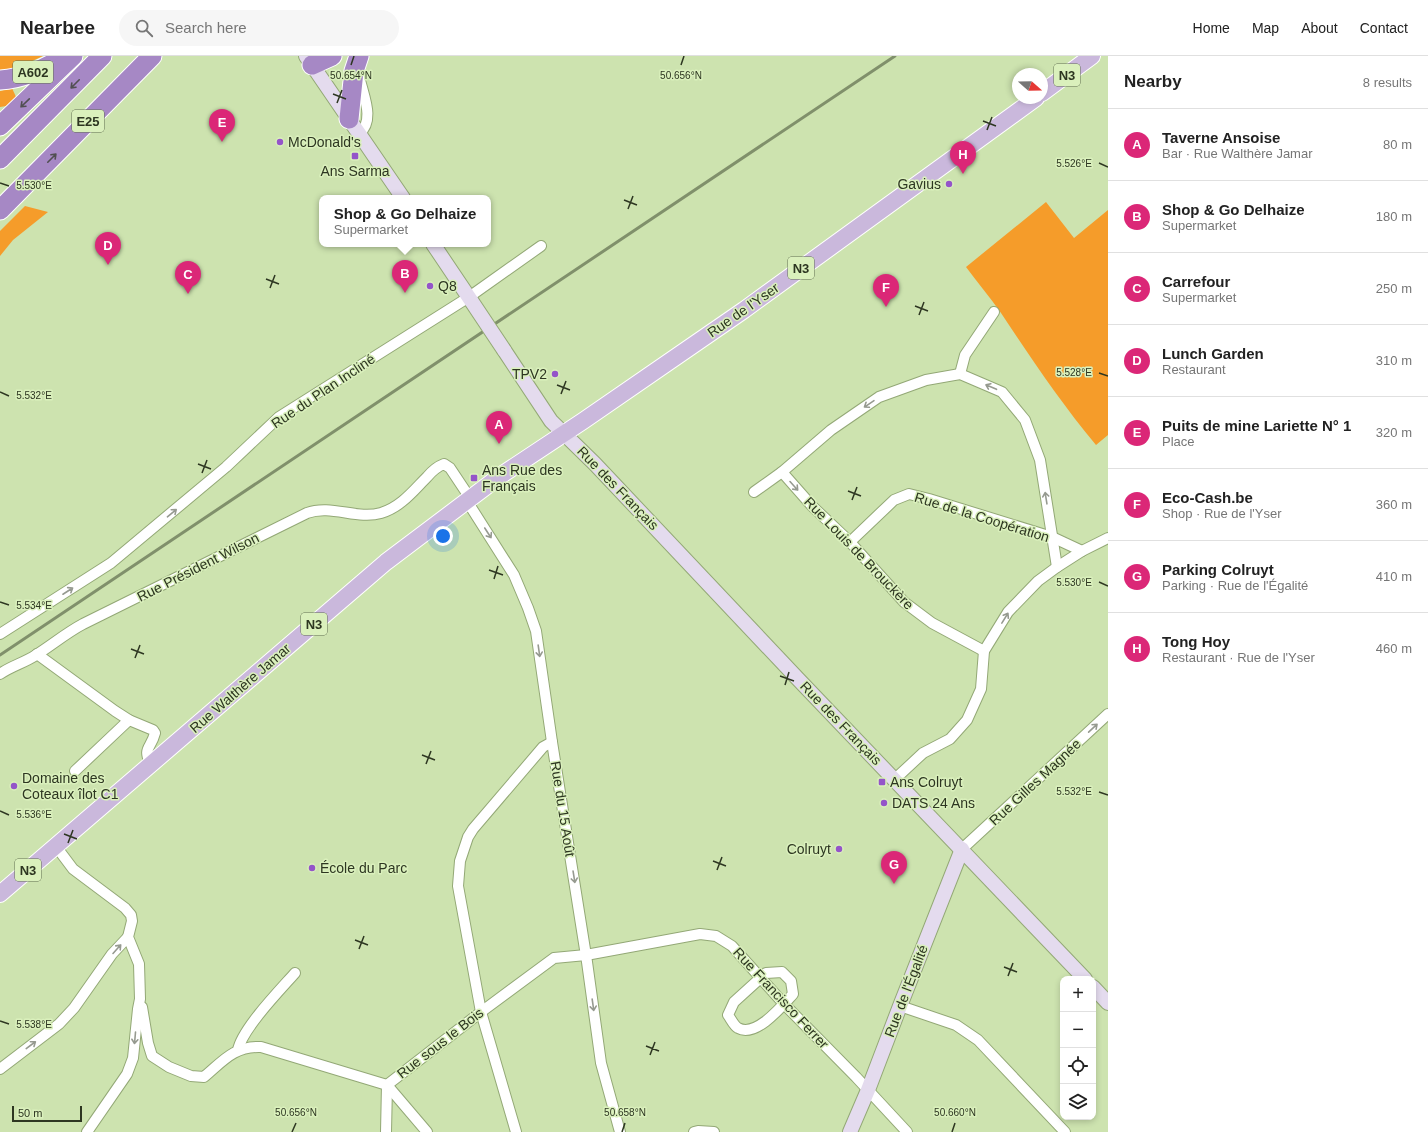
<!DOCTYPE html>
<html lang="en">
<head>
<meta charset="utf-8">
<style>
  :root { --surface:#fff; --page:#f6f6f6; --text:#222; --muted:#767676; --line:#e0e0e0; --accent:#db2777 }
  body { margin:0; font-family:Helvetica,sans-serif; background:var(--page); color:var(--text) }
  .controls { position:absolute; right:12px; bottom:12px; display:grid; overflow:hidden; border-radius:8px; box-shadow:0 2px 6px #0003 }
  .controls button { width:36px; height:36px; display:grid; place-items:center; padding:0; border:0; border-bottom:1px solid var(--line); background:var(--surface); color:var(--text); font:20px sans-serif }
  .compass { position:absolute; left:1012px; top:12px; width:36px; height:36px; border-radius:50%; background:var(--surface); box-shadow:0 2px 6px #0003; rotate:110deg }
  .scale { position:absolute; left:12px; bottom:10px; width:70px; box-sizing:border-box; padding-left:4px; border:2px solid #2d3621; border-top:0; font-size:11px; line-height:14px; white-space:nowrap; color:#2d3621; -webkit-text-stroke:3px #daf0bc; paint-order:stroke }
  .you { position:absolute; left:443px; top:480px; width:14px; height:14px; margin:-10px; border:3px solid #fff; border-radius:50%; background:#1a73e8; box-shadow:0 0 0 6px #1a73e833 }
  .badge { display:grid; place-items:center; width:26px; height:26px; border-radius:50%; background:var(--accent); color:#fff; font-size:13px; font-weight:700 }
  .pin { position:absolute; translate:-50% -33px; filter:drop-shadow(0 1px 2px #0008) }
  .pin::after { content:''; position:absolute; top:21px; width:14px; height:12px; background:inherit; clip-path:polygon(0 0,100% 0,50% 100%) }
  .popup { position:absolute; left:319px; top:139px; width:172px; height:52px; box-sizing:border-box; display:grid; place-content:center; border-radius:8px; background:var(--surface); filter:drop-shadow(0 1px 3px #0005); font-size:13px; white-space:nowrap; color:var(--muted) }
  .popup b { font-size:15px; color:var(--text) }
  .popup::after { content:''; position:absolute; left:50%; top:100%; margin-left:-8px; border:8px solid transparent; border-top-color:var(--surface) }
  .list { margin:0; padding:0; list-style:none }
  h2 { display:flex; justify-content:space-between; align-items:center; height:52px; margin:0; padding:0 16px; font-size:17px }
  h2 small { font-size:13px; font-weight:400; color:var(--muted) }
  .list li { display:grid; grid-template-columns:26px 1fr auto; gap:12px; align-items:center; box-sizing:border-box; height:72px; padding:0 16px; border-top:1px solid var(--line) }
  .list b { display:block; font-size:15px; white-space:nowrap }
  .list p { margin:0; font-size:13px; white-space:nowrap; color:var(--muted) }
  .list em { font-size:13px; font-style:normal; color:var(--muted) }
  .icon { flex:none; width:22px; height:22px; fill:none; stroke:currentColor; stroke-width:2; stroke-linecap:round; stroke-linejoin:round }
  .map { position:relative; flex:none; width:1108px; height:1076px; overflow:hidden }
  header { display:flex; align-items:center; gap:24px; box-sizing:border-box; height:56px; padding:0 20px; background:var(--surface); border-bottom:1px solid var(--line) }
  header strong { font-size:19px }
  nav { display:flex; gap:22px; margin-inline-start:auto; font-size:14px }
  .search { width:280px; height:36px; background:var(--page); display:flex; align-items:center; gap:10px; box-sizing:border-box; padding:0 14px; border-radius:22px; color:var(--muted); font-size:15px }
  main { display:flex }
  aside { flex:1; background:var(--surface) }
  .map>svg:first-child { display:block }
  .green { fill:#f59c2a }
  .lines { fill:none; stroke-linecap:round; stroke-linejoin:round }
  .street-casing { stroke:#93a876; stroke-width:12 }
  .secondary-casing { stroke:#93a876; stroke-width:16 }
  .primary-casing { stroke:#fff; stroke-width:18 }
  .highway-casing { stroke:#fff; stroke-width:21 }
  .street { stroke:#fff; stroke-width:10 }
  .secondary { stroke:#e4dbee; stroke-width:14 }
  .primary { stroke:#cab8dc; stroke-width:16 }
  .highway { stroke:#a688c5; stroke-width:19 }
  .rail { stroke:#80906b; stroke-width:3 }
  .secondary-bridge-casing { stroke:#93a876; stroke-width:16; stroke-linecap:butt }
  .secondary-bridge { stroke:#e4dbee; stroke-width:14 }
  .oneway { stroke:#514f52 }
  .oneway2 { stroke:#969a90 }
  .ticks { fill:none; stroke:#2d3621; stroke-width:1.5 }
  .poi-dot { fill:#9454c9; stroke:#daf0bc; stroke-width:1.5 }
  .labels { text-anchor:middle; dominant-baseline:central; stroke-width:3; stroke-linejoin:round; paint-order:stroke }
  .shield { fill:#daf0bc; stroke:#616e50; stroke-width:1 }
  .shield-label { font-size:13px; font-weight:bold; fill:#2d3621 }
  .poi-label { font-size:14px; fill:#2d3621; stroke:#daf0bc; text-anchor:start }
  .street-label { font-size:14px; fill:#2d3621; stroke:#daf0bc }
  .ticks-label { font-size:10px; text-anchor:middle; fill:#2d3621; stroke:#daf0bc; stroke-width:3; stroke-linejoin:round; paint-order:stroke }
</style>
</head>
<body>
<header>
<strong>Nearbee</strong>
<div class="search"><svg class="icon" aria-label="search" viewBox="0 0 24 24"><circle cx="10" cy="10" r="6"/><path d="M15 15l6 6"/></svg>Search here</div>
<nav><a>Home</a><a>Map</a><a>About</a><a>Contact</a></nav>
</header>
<main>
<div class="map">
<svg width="1108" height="1076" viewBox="0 0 1108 1076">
  <rect width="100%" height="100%" fill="#cde3af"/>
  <g class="green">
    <path d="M0,0h43l-28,13 -15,1z"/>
    <path d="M12,32l4,9 -3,8 -13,2v-16z"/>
    <path d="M1046,146l28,36 34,-28v225l-12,10c-35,-42 -65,-87 -95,-132 -11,-16 -24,-31 -35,-46z"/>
    <path d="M25,150l23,6 -35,28 -13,16v-25z"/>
  </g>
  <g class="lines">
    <g class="street-casing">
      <g id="street">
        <path d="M359,78c16,-13 5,-37 1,-54"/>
        <path d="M960,318l5,-19 29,-43"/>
        <path d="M754,436l28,-20"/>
        <path d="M467,445l47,74 14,33 8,23 16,111 35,220 14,101 19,69"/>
        <path d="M850,486l44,-42 15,-6 20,5 123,38 30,14"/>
        <path d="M0,578l111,-71 115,-96 53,-50 190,-120 72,-51"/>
        <path d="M984,595l-52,-28 -28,-21 -54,-60 -38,-36 -30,-34 49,-42 48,-33 47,-17 34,-6 42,18 23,28 15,40 17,107"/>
        <path d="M37,598l78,57 14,9 24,10 2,3c-4,16 -13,14 -4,32"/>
        <path d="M0,618c11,-8 24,-11 36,-19 16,-10 30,-22 47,-31l224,-111c24,-9 50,7 74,0 20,-6 32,-22 46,-36 5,-6 9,-10 17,-13l6,4 20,30"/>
        <path d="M75,715l54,-51"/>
        <path d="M895,723l28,-26 27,-14 17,-19 14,-31 3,-38 24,-39 30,-31 19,-14 25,-16 26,-13"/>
        <path d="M55,789l18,24 52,39 6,7 1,6 -4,16 11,27 1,35 -2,10 -5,49 -6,16 -40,58"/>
        <path d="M962,793l146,-135"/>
        <path d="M782,916l9,9 2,13c-11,12 -37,44 -55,34 -4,-2 -7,-9 -10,-13l6,-13 32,-29z"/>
        <path d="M900,950l56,19 22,15 87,92"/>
        <path d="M142,951l6,36 4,13 17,11 22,9 13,1c19,-16 30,-31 57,-30l126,38"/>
        <path d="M238,994c4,-21 42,-60 57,-77"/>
        <path d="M0,1013l59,-45 15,-16 38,-54 16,-17"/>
        <path d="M387,1029l94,-73 73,-54 32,-3 114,-21 16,2 16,10 52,58 72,73 51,55"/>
        <path d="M387,1029l40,47"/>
        <path d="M386,1076l1,-47"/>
        <path d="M516,1076l-35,-120 -23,-126 2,-25 8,-24 5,-8 70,-82 9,-5"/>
        <path d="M694,1076l4,-1 16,1"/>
      </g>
    </g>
    <g class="secondary-casing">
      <g id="secondary">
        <path d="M306,0l97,142"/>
        <path d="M433,188l39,58"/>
        <path d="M504,294l47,71 44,43 203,215 287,300"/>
        <path d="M1093,931l15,16"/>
        <path d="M850,1076l18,-42 32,-84 62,-157"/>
      </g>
    </g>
    <g class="primary-casing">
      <g id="primary">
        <path d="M1042,37l50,-37"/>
        <path d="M0,838l386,-332 114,-86 83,-55 161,-111 292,-212"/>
      </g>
    </g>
    <g class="highway-casing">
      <g id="highway">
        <path d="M312,9l20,-9"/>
        <path d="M0,24c21,-1 45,-11 63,-23"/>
        <path d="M349,63l5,-48 5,-15"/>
        <path d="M0,70l73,-70"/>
        <path d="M0,103l102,-103"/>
        <path d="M0,154l152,-154"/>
      </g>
    </g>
    <use href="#street" class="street"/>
    <use href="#secondary" class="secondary"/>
    <use href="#primary" class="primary"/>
    <use href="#highway" class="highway"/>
    <path class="rail" d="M0,599l895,-599"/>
    <g class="secondary-bridge-casing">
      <path id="secondary-bridge" d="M472,246l32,48"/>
    </g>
    <use href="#secondary-bridge" class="secondary-bridge"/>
  </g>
  <defs><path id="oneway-shaft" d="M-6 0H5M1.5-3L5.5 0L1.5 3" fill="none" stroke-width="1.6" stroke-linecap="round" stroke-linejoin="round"/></defs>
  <g class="oneway">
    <use href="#oneway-shaft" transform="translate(75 28) rotate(135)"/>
    <use href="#oneway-shaft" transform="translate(25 47) rotate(136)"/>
    <use href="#oneway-shaft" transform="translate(52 102) rotate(-45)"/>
  </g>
  <g class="oneway2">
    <use href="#oneway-shaft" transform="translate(991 331) rotate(-157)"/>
    <use href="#oneway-shaft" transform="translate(869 348) rotate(146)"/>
    <use href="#oneway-shaft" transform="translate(794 430) rotate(48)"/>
    <use href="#oneway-shaft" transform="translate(1046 442) rotate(-99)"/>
    <use href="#oneway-shaft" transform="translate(172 457) rotate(-40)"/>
    <use href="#oneway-shaft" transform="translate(488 477) rotate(57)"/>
    <use href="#oneway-shaft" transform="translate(68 535) rotate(-33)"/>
    <use href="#oneway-shaft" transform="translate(1005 562) rotate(-58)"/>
    <use href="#oneway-shaft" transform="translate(539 595) rotate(82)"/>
    <use href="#oneway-shaft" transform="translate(1093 672) rotate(-43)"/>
    <use href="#oneway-shaft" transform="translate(574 821) rotate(81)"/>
    <use href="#oneway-shaft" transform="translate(117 893) rotate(-48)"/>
    <use href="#oneway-shaft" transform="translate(593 949) rotate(82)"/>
    <use href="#oneway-shaft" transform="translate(135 982) rotate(95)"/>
    <use href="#oneway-shaft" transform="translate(31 989) rotate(-37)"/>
  </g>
  <path class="ticks" d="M351,9l3,-9M681,9l3,-9M333,38l13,5M337,47l5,-13M983,65l13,5M987,74l5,-13M1099,107l9,4M0,127l9,3M624,144l13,5M628,153l5,-13M266,223l13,5M270,232l5,-13M915,250l13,5M919,259l5,-13M1099,317l9,3M557,329l13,5M0,336l9,4M561,338l5,-13M198,408l13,5M202,417l5,-13M848,435l13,5M852,444l5,-13M489,514l14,5M494,523l4,-13M1099,526l9,4M0,546l9,3M131,593l13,5M135,602l5,-13M780,620l14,5M785,629l4,-13M422,699l13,5M426,708l5,-13M1099,736l9,3M0,755l9,4M64,778l13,5M68,787l5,-13M713,805l13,5M717,814l5,-13M355,884l13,5M359,893l5,-13M1004,911l13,5M1008,920l5,-13M0,965l9,3M646,990l13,5M650,999l5,-13M292,1076l4,-9M622,1076l3,-9M952,1076l3,-9"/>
  <g class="poi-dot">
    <circle cx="280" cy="86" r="4"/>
    <rect x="351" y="96" width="8" height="8" rx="2"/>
    <circle cx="949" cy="128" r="4"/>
    <circle cx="430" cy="230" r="4"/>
    <circle cx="555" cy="318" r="4"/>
    <rect x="470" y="418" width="8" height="8" rx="2"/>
    <rect x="878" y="722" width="8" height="8" rx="2"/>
    <circle cx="14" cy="730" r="4"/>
    <circle cx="884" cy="747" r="4"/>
    <circle cx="839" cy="793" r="4"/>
    <circle cx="312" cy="812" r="4"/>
  </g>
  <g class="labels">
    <g class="shield">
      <rect x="13" y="5" width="40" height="22" rx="3"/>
      <rect x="1054" y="8" width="26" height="22" rx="3"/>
      <rect x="72" y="54" width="32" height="22" rx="3"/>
      <rect x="788" y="201" width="26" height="22" rx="3"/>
      <rect x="301" y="557" width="26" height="22" rx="3"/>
      <rect x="15" y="803" width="26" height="22" rx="3"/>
    </g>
    <g class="shield-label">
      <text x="33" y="16">A602</text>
      <text x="1067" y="19">N3</text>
      <text x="88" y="65">E25</text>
      <text x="801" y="212">N3</text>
      <text x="314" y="568">N3</text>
      <text x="28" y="814">N3</text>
    </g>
    <g class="poi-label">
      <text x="288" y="86">McDonald's</text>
      <text x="355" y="115" text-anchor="middle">Ans Sarma</text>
      <text x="941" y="128" text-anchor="end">Gavius</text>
      <text x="438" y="230">Q8</text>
      <text x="547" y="318" text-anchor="end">TPV2</text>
      <text x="482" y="414">Ans Rue des<tspan x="482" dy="16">Français</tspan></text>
      <text x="22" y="722">Domaine des<tspan x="22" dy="16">Coteaux îlot C1</tspan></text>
      <text x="890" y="726">Ans Colruyt</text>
      <text x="892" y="747">DATS 24 Ans</text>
      <text x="831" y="793" text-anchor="end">Colruyt</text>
      <text x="320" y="812">École du Parc</text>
    </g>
    <g class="street-label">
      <text transform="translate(743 254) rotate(-35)">Rue de l'Yser</text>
      <text transform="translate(323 335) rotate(-34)">Rue du Plan Incliné</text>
      <text transform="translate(618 432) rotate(46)">Rue des Français</text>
      <text transform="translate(982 461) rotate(17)">Rue de la Coopération</text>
      <text transform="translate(859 497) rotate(46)">Rue Louis de Brouckère</text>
      <text transform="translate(198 511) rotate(-27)">Rue Président Wilson</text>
      <text transform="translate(240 632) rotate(-41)">Rue Walthère Jamar</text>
      <text transform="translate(841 667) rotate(46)">Rue des Français</text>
      <text transform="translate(1035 726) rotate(-43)">Rue Gilles Magnée</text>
      <text transform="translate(563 753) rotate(81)">Rue du 15 Août</text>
      <text transform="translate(906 935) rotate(-69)">Rue de l'Égalité</text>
      <text transform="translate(781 942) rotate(47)">Rue Francisco Ferrer</text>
      <text transform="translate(440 987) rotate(-38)">Rue sous le Bois</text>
    </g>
  </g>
  <g class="ticks-label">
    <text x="351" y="23">50.654°N</text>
    <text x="681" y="23">50.656°N</text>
    <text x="1074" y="111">5.526°E</text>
    <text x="34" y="133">5.530°E</text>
    <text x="1074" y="320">5.528°E</text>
    <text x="34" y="343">5.532°E</text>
    <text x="1074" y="530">5.530°E</text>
    <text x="34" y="553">5.534°E</text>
    <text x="1074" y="739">5.532°E</text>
    <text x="34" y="762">5.536°E</text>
    <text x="34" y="972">5.538°E</text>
    <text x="296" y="1060">50.656°N</text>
    <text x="625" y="1060">50.658°N</text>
    <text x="955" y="1060">50.660°N</text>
  </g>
</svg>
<div class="controls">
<button>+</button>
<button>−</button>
<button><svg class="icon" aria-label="locate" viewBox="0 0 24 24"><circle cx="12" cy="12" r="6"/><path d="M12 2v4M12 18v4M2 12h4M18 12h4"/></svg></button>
<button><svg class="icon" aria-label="layers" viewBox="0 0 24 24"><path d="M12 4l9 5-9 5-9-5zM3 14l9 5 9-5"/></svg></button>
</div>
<svg class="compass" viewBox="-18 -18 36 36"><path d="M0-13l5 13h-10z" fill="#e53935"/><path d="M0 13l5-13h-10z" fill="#767676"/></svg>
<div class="scale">50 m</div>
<div class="you"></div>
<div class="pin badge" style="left:499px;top:388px">A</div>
<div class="pin badge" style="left:405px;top:237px">B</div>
<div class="popup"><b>Shop &amp; Go Delhaize</b>Supermarket</div>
<div class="pin badge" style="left:188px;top:238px">C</div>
<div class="pin badge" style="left:108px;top:209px">D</div>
<div class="pin badge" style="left:222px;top:86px">E</div>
<div class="pin badge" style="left:886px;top:251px">F</div>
<div class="pin badge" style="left:894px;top:828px">G</div>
<div class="pin badge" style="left:963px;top:118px">H</div>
</div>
<aside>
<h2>Nearby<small>8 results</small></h2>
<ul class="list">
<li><span class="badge">A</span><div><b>Taverne Ansoise</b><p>Bar · Rue Walthère Jamar</p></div><em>80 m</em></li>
<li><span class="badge">B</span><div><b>Shop &amp; Go Delhaize</b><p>Supermarket</p></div><em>180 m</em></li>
<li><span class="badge">C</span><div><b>Carrefour</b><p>Supermarket</p></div><em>250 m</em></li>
<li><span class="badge">D</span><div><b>Lunch Garden</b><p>Restaurant</p></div><em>310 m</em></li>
<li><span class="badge">E</span><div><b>Puits de mine Lariette N° 1</b><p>Place</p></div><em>320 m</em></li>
<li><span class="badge">F</span><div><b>Eco-Cash.be</b><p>Shop · Rue de l'Yser</p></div><em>360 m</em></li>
<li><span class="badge">G</span><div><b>Parking Colruyt</b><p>Parking · Rue de l'Égalité</p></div><em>410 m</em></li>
<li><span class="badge">H</span><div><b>Tong Hoy</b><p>Restaurant · Rue de l'Yser</p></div><em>460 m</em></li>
</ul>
</aside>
</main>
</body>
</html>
